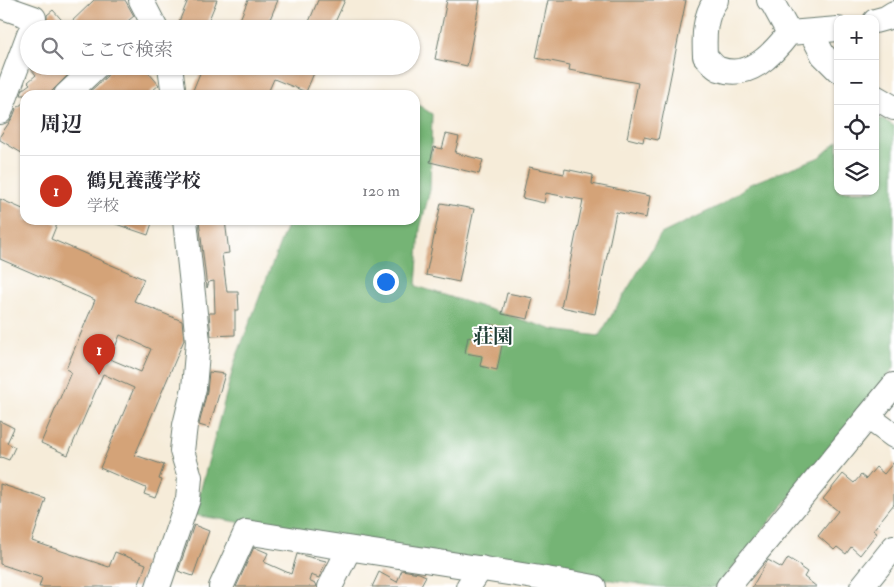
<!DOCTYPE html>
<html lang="ja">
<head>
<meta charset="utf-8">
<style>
  :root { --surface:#fff; --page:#f7f7f7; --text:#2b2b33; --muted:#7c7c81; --line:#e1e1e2; --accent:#c8321e }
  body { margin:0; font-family:"IM FELL Double Pica","Noto Serif JP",serif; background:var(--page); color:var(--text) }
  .controls { position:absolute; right:15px; top:15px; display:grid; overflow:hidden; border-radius:10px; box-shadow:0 1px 4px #0004 }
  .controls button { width:45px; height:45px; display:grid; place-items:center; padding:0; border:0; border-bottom:1px solid var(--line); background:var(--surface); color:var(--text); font:25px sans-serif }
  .you { position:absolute; left:385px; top:281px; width:18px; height:18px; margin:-12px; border:4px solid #fff; border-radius:50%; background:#1a73e8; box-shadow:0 0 0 8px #1a73e833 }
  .badge { display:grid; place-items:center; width:32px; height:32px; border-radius:50%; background:var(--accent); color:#fff; font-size:16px; font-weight:700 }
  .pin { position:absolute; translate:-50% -41px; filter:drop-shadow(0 1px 2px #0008) }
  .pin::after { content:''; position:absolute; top:26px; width:18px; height:15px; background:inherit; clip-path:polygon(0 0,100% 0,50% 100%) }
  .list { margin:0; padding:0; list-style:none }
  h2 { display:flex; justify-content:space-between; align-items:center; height:65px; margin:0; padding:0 20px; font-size:21px }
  h2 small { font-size:16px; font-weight:400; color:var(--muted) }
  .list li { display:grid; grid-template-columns:32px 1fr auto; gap:15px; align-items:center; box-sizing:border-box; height:70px; padding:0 20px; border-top:1px solid var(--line) }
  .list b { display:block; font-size:19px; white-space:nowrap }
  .list p { margin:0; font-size:16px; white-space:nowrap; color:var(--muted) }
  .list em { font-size:16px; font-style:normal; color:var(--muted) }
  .icon { flex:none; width:28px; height:28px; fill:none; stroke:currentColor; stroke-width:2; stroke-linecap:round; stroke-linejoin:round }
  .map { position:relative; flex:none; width:894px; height:587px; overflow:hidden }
  .search { position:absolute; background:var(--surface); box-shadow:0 1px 4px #0004; left:20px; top:20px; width:400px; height:55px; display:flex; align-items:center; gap:12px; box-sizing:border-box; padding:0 18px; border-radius:28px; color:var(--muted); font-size:19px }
  .panel { position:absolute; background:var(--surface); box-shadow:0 1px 4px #0004; left:20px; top:90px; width:400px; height:135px; border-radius:15px }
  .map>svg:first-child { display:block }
  .forest { fill:#74b475; stroke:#4a7854 }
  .building { fill:#d4a378; fill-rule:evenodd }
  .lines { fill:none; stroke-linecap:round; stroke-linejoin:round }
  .minor-casing { stroke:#6a7a6e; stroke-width:26 }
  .minor { stroke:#fff; stroke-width:24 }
  .labels { text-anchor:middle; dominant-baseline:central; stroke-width:4; stroke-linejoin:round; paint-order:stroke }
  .quarter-label { font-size:20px; font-weight:bold; fill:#1f3d34; stroke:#fff }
</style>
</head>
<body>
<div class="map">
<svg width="894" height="587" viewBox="0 0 894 587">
  <rect width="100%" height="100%" fill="#fff"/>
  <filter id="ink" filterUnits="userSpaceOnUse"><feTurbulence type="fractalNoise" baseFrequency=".02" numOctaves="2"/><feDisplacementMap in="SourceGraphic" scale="10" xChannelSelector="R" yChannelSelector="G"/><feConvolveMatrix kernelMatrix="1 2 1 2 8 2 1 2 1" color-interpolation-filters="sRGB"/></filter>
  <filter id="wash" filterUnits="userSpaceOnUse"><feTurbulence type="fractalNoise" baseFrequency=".0096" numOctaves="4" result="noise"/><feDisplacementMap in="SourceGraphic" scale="20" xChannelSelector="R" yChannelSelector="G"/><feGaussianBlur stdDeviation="1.12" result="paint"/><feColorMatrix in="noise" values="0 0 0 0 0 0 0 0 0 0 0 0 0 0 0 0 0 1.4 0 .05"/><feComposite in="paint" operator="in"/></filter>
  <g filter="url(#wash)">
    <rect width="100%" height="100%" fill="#f6ecd9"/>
    <path class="forest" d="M415,103l17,11 -2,76 -10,39 -4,57 138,44 45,6 62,-102 58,-28 31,-22 70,-27 18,-16v50h37v-72h8l11,7v242l-177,219h-56l-128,-18 -339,-54 41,-154 54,-141h126z"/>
    <g id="blocks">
      <g class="building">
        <path d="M94,0h31l9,16 -16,13h-76l5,-6v-8l6,-5 14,16z"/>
        <path d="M188,0h29l-12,29h-16l-11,-5z"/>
        <path d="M248,0h30l-12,29h-30z"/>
        <path d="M318,0h27l-13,29h-26z"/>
        <path d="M447,0h33l-13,66 -32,-7z"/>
        <path d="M548,0h138l-28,140 -14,-3 -1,5 -16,-4 11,-55 -69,-13 1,-5 -34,-7z"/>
        <path d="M32,66h37l4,4 -25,25h-27l2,-6 7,-5 -2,-2 8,-7 -5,-6z"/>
        <path d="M110,66h33l16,19 -12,10h-59l-1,-1 20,-18z"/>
        <path d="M203,66h114l-11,26 -32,-13 -7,16h-76z"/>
        <path d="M25,101v54l-25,-15v-4l13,-19 3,-8z"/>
        <path d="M446,134l13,3 -4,16 28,7 -4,14 -49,-12 4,-15 8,2z"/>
        <path d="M529,167l35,7 1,-5 28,6 -1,9 58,12 -4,22 -30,-6 -21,102 -34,-7 22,-107 -37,-7 -2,10 -22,-5z"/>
        <path d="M0,199l25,11v10h24l8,4 -6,15 93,40 -10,22 48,20 2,19 -49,115 29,10 -5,14 3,1 -7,18 -11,-4 2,-6 -46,-20 34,-80 -31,-14 -35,81 -27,-12 30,-71 -5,-3 29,-69 -95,-41zM120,335l31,14 -10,23 -31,-13z"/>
        <path d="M441,203l33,6 -15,73 -33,-7z"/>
        <path d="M111,220h42l-5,15 -38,-13z"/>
        <path d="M199,220h26l4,33 -7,1 5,38h11l1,18h-4v25l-24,1 -2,-23h6l-1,-32 -5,1 -2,6z"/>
        <path d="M507,293l26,5 -5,21 -26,-5z"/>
        <path d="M488,324l21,4 -2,13 -4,-1 -6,30 -17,-4 2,-10 -17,-3 3,-16 17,3z"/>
        <path d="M209,372l16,2 -16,54 -10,-3 8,-34z"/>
        <path d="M0,421l14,7 -7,15 8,4 -6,13 -8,-3 -1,1z"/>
        <path d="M894,462v42l-21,26 4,3 -17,22 -9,-8 -5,7 -9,-7 -3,3 -16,-14 20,-25 -15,-12 20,-25 11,9 7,-8 5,4 10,-12 8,7z"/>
        <path d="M0,484l46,15 -14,42 77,26 6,-15 31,12 -8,23h-99l3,-9 -42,-14z"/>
        <path d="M194,525l15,6 -16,45 -15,-5z"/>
        <path d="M254,547l14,6 -4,9 27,12 6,-20 29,7 -7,17 -8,-3 -2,6 8,4 -1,2h-80z"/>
        <path d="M788,558l13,8 -1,1 7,5 -3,5 13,10h-65l16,-27 14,8z"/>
        <path d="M402,570l17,3 7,3 -6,11h-48l7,-15 18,10z"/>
      </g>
    </g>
  </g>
  <g filter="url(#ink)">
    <use href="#blocks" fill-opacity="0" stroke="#6a7a6e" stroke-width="1"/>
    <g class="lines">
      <g class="minor-casing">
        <g id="minor">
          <path d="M141,0l15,29"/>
          <path d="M716,0c-12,16 -12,36 -11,56 4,4 9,11 14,13 30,11 53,-14 70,-36l49,-4"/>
          <path d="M769,0l3,2 17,31"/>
          <path d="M0,6l34,12"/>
          <path d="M875,21l11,-3 8,-5"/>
          <path d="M811,32l12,23 15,15"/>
          <path d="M170,66l4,29"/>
          <path d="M66,95l31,-29"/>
          <path d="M875,97l19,11"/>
          <path d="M0,112l29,-78"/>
          <path d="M868,417l26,19"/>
          <path d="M158,587l30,-88 2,-22 -8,-26 3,-26 9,-37 4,-47 -13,-121"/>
          <path d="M221,587l25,-55c116,19 232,35 348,55"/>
          <path d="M330,587l19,-38"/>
          <path d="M468,587l13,-19"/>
          <path d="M728,587l166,-202"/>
          <path d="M862,587l32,-40"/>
        </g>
      </g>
      <use href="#minor" class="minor"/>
    </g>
  </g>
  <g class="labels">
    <g class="quarter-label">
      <text x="493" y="336">荘園</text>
    </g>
  </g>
</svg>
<div class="controls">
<button>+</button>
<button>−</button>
<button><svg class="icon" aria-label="locate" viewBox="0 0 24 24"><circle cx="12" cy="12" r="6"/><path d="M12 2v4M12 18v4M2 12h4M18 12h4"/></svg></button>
<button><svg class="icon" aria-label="layers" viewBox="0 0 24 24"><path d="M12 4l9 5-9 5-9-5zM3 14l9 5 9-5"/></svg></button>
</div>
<div class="you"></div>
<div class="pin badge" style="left:99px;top:375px">1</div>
<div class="search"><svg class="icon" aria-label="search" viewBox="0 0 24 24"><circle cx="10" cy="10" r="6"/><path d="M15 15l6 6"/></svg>ここで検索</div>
<section class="panel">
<h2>周辺<small></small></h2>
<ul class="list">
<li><span class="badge">1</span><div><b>鶴見養護学校</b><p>学校</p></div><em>120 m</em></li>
</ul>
</section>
</div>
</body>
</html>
